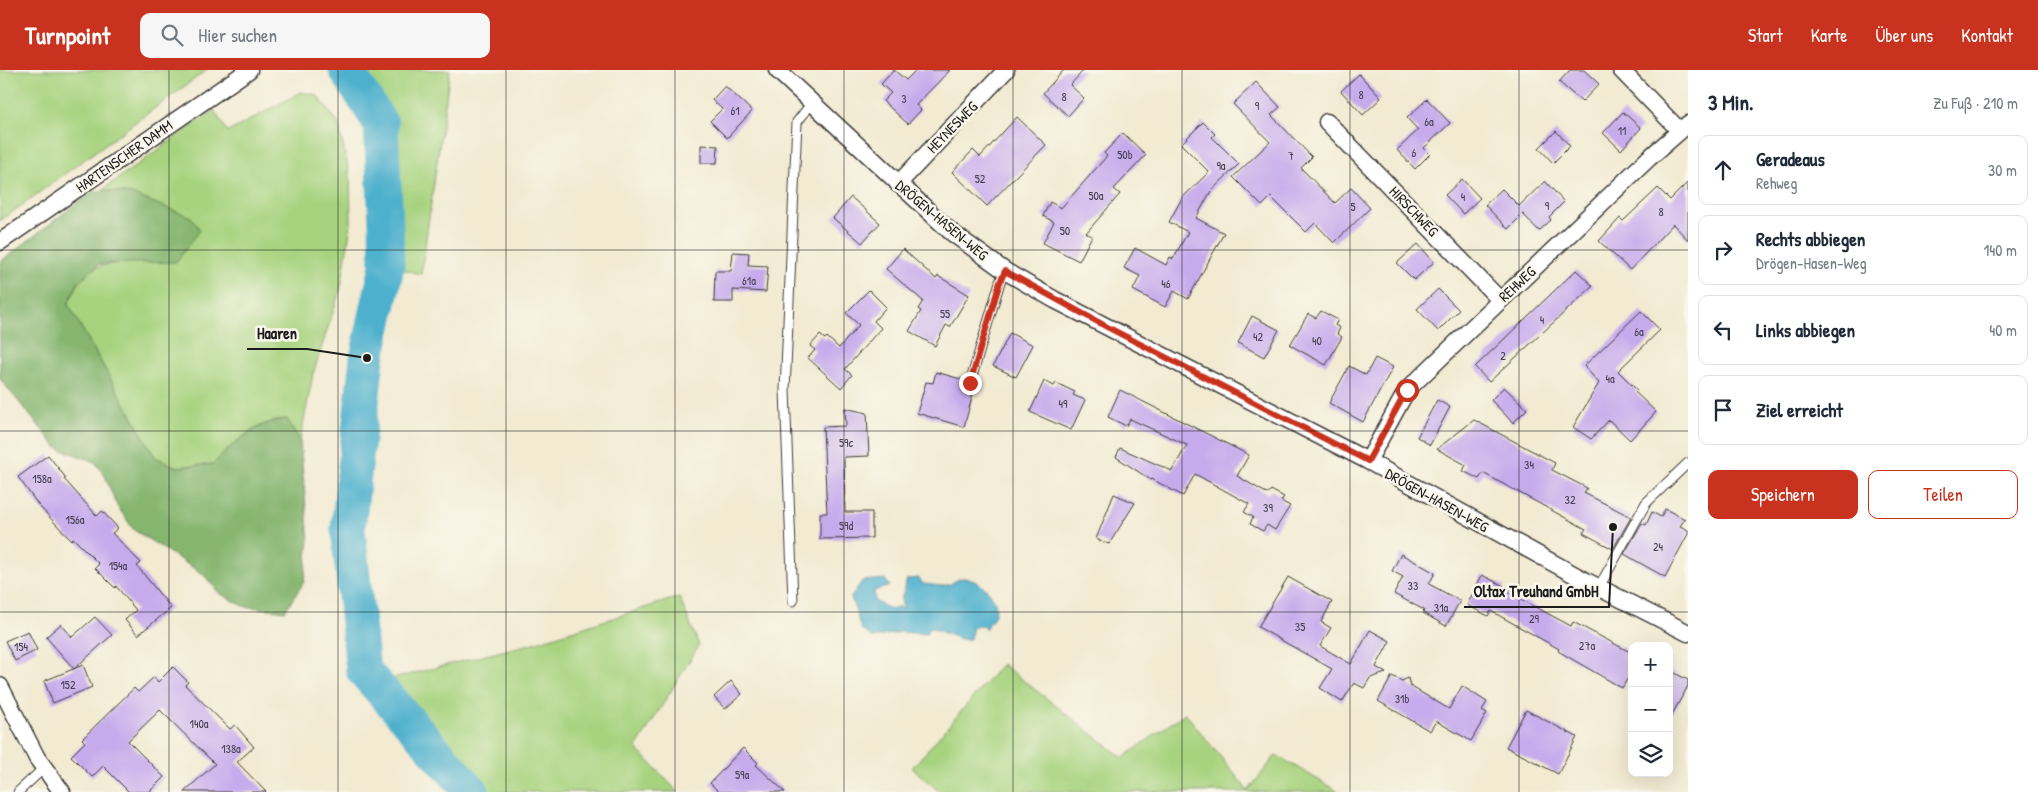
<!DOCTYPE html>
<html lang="de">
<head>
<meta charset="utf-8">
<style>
  :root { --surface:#fff; --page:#f6f6f7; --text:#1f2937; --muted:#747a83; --line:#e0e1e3; --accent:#c8321e }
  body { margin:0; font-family:"Patrick Hand",sans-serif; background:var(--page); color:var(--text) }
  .controls { position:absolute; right:15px; bottom:15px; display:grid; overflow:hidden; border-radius:10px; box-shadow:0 5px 20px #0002 }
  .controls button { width:45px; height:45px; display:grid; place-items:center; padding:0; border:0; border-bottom:1px solid var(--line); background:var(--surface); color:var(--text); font:25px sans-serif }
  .stop { position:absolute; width:15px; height:15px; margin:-11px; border:4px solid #c8321e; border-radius:50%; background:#fff }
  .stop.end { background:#c8321e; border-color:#fff; box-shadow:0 1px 5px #0008 }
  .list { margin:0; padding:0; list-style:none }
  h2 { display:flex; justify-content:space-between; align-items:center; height:65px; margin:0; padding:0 20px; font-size:21px }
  h2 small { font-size:16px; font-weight:400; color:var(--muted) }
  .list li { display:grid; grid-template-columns:32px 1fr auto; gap:15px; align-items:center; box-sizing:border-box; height:70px; margin:0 10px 10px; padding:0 10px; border:1px solid var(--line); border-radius:10px }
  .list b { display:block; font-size:19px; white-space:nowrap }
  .list p { margin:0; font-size:16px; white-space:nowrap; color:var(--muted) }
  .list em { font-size:16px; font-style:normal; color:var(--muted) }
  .actions { display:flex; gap:10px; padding:15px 20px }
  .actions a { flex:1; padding:11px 0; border:1px solid var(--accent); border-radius:10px; text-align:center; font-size:18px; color:var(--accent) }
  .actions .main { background:var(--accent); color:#fff }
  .icon { flex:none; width:28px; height:28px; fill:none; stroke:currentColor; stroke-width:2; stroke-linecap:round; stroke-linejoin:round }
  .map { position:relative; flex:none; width:1688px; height:722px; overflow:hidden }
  header { display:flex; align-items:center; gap:30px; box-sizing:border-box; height:70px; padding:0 25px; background:var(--accent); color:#fff }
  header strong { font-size:24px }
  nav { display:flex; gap:28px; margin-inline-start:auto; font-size:18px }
  .search { width:350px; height:45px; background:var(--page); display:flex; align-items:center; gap:12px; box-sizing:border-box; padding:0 18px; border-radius:10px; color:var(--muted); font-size:19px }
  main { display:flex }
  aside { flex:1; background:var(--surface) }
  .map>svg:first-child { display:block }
  .green { fill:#a7d37f; stroke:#62784e }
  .forest { fill:#85b56e; stroke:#506845 }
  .water { fill:#4eb0cd; stroke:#356674 }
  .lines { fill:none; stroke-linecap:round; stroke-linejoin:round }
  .river { stroke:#4eb0cd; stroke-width:35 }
  .building { fill:#c6abec }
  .lane-casing { stroke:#3c3b37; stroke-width:11 }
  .street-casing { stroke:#3c3b37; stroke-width:19 }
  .lane { stroke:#fff; stroke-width:9 }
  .street { stroke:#fff; stroke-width:16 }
  .route { stroke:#c8321e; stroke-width:6 }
  .grid { fill:none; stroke:#1c1c1c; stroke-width:1; stroke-opacity:0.55 }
  .labels { text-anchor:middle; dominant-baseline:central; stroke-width:5; stroke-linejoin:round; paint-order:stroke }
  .number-label { font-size:12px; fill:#464050 }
  .street-label { font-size:15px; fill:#1c1c1c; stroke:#fbf7ec }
  .leader { fill:none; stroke:#1c1c1c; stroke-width:2 }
  .callout-dot { fill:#1c1c1c; stroke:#fbf7ec; stroke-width:2 }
  .callout-label { font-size:16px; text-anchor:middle; font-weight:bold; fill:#1c1c1c; stroke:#fbf7ec; stroke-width:5; stroke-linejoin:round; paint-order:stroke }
</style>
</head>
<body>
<header>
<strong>Turnpoint</strong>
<div class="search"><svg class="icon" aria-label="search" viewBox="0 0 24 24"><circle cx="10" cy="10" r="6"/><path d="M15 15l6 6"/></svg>Hier suchen</div>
<nav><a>Start</a><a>Karte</a><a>Über uns</a><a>Kontakt</a></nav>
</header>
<main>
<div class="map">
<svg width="1688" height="722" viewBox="0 0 1688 722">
  <rect width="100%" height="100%" fill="#fbf7ec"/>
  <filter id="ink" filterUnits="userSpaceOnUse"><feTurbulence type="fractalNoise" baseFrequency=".02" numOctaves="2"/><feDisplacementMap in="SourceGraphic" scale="10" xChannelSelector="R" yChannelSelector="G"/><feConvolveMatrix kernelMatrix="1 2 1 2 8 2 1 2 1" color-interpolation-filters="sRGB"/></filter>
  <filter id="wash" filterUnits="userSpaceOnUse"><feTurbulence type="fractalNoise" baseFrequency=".0096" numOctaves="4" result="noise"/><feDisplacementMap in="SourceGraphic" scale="20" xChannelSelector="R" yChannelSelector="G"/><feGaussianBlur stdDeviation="1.12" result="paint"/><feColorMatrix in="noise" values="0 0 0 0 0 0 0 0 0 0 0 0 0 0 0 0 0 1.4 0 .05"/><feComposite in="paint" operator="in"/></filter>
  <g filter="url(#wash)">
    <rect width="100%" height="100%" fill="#f2ead1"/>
    <g class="green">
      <path d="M0,0h207l-207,151z"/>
      <path d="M346,0h104l-29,204 -34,-8 -6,-142z"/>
      <path d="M301,22l16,3 21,28 12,53 1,48 -10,63 -28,87 -13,67 -13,-22c-31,2 -53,24 -74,45l-36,3 -22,-10 -87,-153c19,-40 26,-39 68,-42l16,-59 -21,-9 -29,-4 112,-80 14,22z"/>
      <path d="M679,527l20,48 -63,103 42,44h-210l-93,-109 159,-40z"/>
      <path d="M1002,594l121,94 62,-45 63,78 28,-36 63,37h-399l-28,-24z"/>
    </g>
    <path class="forest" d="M102,120l29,4 60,23 9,13 -24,32 -77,2 -20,17 -11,23 87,153 22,10 36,-3c21,-21 43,-42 74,-45l13,22 9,100 -5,41 -19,29 -42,-5 -24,-13 -16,-19 -69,-44 -17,-24 -12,-30 -10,-14 -38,-14 -57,-69v-117l89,-68z"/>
    <path class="water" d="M919,508l4,6c7,0 17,3 24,1 6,-1 9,-7 17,-7 14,1 32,17 32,30 0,8 -6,15 -11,21l-3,-3 -9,1 -3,12h-10l-31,-12 -3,7 -25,-2 -28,6 -12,-9 -10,-32 11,-16 23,-2 5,7 -16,5 1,10 17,9 6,-4 3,3 2,-1 -2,-8 6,-21z"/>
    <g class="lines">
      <path class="river" d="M346,0l35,54 5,100 1,42 -20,92 -19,171 15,141 109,122"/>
    </g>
    <g id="blocks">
      <g class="building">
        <path d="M894,0l12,10 10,-10h34l-34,35 5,5 -13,14 -25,-23 8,-8 -10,-9z"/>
        <path d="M1064,0h20l-14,15 14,13 -16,18 -25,-23z"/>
        <path d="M1570,0h14l15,14 -17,18 -23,-20z"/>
        <path d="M1359,4l22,24 -18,17 -22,-24z"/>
        <path d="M1256,12l24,25 -9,8 41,42 -11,11 34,35 16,-15 19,20 -36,35 -19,-20 -9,9 -35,-35 -9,9 -29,-29 37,-35 -37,-38z"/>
        <path d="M725,16l27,25 -25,27 -17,-17 12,-12 -10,-9z"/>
        <path d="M1427,29l23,24 -26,25 6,6 -15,15 -18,-19 21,-20 -11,-12z"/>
        <path d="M1623,42l18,16 -20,22 -18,-17z"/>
        <path d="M1017,47l29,28 -59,61 -35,-34 21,-22 7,7z"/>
        <path d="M1203,52l12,12 -3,3 27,27 -28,27 -15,27 28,15 -36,66 -14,-8 -9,16 -32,-17 7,-14 -16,-8 11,-20 31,17 4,-8 3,2 15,-27 -19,-10 13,-24 27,-26 -28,-28z"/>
        <path d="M1556,61l14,15 -17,17 -14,-15z"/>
        <path d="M1123,63l23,22 -32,34 6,5 -34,39 6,3 -13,25 -36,-18 11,-21 -11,-6 7,-14 11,6 46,-52 -3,-3z"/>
        <path d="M701,75l17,1 -1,17h-16z"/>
        <path d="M1462,109l18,19 -17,16 -18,-19z"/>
        <path d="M1545,111l19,21 -15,15 2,3 -12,11 -16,-17 -15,15 -23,-24 17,-16 17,17z"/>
        <path d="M1688,112v58l-15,-16 -43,46 -31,-29 21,-23 3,3 35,-33 12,12z"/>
        <path d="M851,127l29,26 -18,20 -29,-25z"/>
        <path d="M1418,174l16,18 -20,18 -17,-17z"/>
        <path d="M903,179l33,30 2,-3 31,19 -19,32 -4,-2 -11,21 -26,-15 12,-20 -3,-2 5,-8 -37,-32z"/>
        <path d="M733,182l16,1 -1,12 20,1 -2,26 -33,-2v12h-19l1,-31h16z"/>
        <path d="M1576,200l17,16 -104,96 -14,-15z"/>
        <path d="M1438,219l21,21 -21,21 -21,-22z"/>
        <path d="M869,220l17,17 -12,14 7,7 -36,41 7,6 -11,13 -33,-30 7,-8 -5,-4 10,-11 5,4 2,-2 12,11 20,-23 -13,-12z"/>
        <path d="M1321,241l17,9 -3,5 5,3 -3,6 5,3 -16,28 -36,-20 18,-31 8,4z"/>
        <path d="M1641,241l19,19 -42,41 19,19 -2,2 21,20 -26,28 -21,-20 -18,19 -18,-12 26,-44 -15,-17z"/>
        <path d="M1252,246l27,14 -15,27 -26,-14z"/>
        <path d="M1010,263l23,12 -17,32 -23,-11z"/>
        <path d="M1375,288l18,9 -30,55 -34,-19 20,-37 17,9z"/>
        <path d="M936,302l28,8v5l4,4 7,-3 -11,41 -47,-14 9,-31 7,1z"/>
        <path d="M1044,311l10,5 2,-3 19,9 -2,3 12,5 -14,30 -41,-18z"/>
        <path d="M1504,317l23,22 -14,14 -22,-23z"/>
        <path d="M1120,320l129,65 -12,21 31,18 3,-4 13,7 -3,4 9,5 -15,24 -8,-5 -4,6 -13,-7 3,-7 -9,-5 5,-8 -54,-30 -12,22 -31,-17 -1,1 -35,-23 4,-9 52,23 15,-26 -57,-26 -4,7 -18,-9z"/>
        <path d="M1437,330l13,7 -20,38 -13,-8z"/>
        <path d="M845,338l22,5 2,43 -25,1 1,55h27v26l-52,1v-26h7l-4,-86 23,-1z"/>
        <path d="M1474,350l81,43 -3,7 35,18 -3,5 47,24 -18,32 -30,-16 3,-4 -103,-56 -4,6 -16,-8 3,-6 -29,-16z"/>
        <path d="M48,385l18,23 -2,1 33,37 5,-5 16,17 -6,5 29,30 -4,3 34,42 -33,27 -13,-15 11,-10 -20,-24 -1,2 -20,-20 4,-4 -26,-26 -2,2 -32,-34 -21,-29z"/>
        <path d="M1114,424l21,9 -26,41 -13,-5z"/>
        <path d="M1665,439l20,10 -5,7 8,4v4l-23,43 -41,-23 18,-31 4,2 6,-13 9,5z"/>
        <path d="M1401,484l34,19 -6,11 31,17 -14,25 -23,-13 1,-3 -30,-16 9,-17 -11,-6z"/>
        <path d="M1482,505l22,11 -2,3 69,37 2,-4 59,31v18l-10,17 -64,-37 1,-2 -68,-38 -3,5 -21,-11z"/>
        <path d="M1288,507l44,25 -11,20 10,6 -11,18 31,18 19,-34 20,11 -14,26 10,6 -16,5 -6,10 -10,-5 -12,19 -22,-14 12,-19 -74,-42z"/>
        <path d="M95,547l17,18 -38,34 -28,-32 15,-13 11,13z"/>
        <path d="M28,561l9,19 -22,11 -10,-20z"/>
        <path d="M83,595l9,22 -39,16 -9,-22z"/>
        <path d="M173,597l15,15 -3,3 45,44 5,-4 19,22 -17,15 29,30h-82l31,-28 -55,-54 -32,31 36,36 -15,15h-20l-26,-26 -11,11 -21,-21 14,-14 -3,-3 52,-51 4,4 16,-15 4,5z"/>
        <path d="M1669,600l19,10v6l-19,34z"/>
        <path d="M1392,606l10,5 6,-3 2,8 39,23 13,-23 25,16 -5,8 5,3 -16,28 -35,-20 -6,10 -52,-30z"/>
        <path d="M731,611l11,13 -17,15 -11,-12z"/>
        <path d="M1526,640l51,27 -19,37 -52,-27z"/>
        <path d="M743,678l15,15 -2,2 29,27h-66l-9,-9z"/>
      </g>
    </g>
  </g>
  <g filter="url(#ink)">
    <use href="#blocks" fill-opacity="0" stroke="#3c3b37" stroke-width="1"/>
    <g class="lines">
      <g class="lane-casing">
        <g id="lane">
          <path d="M970,313l30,-101 5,-11"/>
          <path d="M1599,517l47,-84 42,-40"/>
          <path d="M793,531l-8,-211 12,-268 14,-18"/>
          <path d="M18,722l26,-24"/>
        </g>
      </g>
      <g class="street-casing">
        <g id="street">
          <path d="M777,0l174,162 54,39 50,29 313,161 216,119 104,53"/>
          <path d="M1621,0l58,60"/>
          <path d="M1327,52l173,178"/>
          <path d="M898,114l108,-114"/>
          <path d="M0,172l249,-172"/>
          <path d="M1368,391l39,-71 242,-232 39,-34"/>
          <path d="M0,616l37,72 25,34"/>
        </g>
      </g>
      <use href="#lane" class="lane"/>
      <use href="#street" class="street"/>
    </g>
  </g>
  <g class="lines" filter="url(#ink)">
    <path class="route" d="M970,313l30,-101 5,-11 104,57 259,133 39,-71"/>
  </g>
  <path class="grid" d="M169,0v722M338,0v722M506,0v722M675,0v722M844,0v722M1013,0v722M1182,0v722M1350,0v722M1519,0v722M0,180h1688M0,361h1688M0,542h1688"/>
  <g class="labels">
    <g class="number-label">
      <text x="1361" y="24">8</text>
      <text x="1064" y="26">8</text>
      <text x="904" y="28">3</text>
      <text x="1257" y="35">9</text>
      <text x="735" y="40">61</text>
      <text x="1429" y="51">6a</text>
      <text x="1622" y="60">11</text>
      <text x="1414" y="82">6</text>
      <text x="1125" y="84">50b</text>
      <text x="1291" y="85">7</text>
      <text x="1221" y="95">9a</text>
      <text x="980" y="108">52</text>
      <text x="1096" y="125">50a</text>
      <text x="1463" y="126">4</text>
      <text x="1547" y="135">9</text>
      <text x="1353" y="136">5</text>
      <text x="1661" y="141">8</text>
      <text x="1065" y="160">50</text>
      <text x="749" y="210">61a</text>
      <text x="1166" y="213">46</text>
      <text x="945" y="243">55</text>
      <text x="1542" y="249">4</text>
      <text x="1639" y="261">6a</text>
      <text x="1258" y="266">42</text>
      <text x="1317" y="270">40</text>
      <text x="1503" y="285">2</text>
      <text x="1610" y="308">4a</text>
      <text x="1063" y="333">49</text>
      <text x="846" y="372">59c</text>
      <text x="1529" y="394">34</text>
      <text x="42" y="408">158a</text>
      <text x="1570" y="429">32</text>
      <text x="1268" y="437">39</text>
      <text x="75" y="449">156a</text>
      <text x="846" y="455">59d</text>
      <text x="1658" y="476">24</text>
      <text x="118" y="495">154a</text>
      <text x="1413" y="515">33</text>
      <text x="1441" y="537">31a</text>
      <text x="1534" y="548">29</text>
      <text x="1300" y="556">35</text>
      <text x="1587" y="575">27a</text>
      <text x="21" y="576">154</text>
      <text x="68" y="614">152</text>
      <text x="1402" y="628">31b</text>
      <text x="199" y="653">140a</text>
      <text x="231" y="678">138a</text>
      <text x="742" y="704">59a</text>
    </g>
    <g class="street-label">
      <text transform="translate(952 57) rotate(-46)">HEYNESWEG</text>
      <text transform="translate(124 86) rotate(-35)">HARTENSCHER DAMM</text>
      <text transform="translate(1414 141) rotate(46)">HIRSCHWEG</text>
      <text transform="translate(942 150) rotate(40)">DRÖGEN-HASEN-WEG</text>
      <text transform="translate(1517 214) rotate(-43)">REHWEG</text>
      <text transform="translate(1437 430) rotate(29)">DRÖGEN-HASEN-WEG</text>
    </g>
  </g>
  <path class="leader" d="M367 288L307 279H247M1613 457L1609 537H1464"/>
  <g class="callout-dot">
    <circle cx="367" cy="288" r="5"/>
    <circle cx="1613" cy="457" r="5"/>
  </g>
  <g class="callout-label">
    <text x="277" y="269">Haaren</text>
    <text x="1536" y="527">Oltax Treuhand GmbH</text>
  </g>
</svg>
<div class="controls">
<button>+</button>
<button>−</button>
<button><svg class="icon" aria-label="layers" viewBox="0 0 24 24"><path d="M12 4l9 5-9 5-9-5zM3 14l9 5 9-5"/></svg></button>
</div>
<div class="stop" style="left:1407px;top:320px"></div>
<div class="stop end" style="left:970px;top:313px"></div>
</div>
<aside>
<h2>3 Min.<small>Zu Fuß · 210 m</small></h2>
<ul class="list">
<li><svg class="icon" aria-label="ahead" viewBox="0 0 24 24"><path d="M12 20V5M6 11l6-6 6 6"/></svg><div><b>Geradeaus</b><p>Rehweg</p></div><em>30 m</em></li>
<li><svg class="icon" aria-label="right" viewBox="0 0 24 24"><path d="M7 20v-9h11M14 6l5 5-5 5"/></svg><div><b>Rechts abbiegen</b><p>Drögen-Hasen-Weg</p></div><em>140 m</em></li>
<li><svg class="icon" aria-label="left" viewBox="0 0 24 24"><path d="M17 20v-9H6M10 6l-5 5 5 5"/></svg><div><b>Links abbiegen</b></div><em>40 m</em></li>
<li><svg class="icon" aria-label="arrive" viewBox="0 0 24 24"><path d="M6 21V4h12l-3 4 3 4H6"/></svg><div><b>Ziel erreicht</b></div></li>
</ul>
<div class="actions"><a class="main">Speichern</a><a>Teilen</a></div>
</aside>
</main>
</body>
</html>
